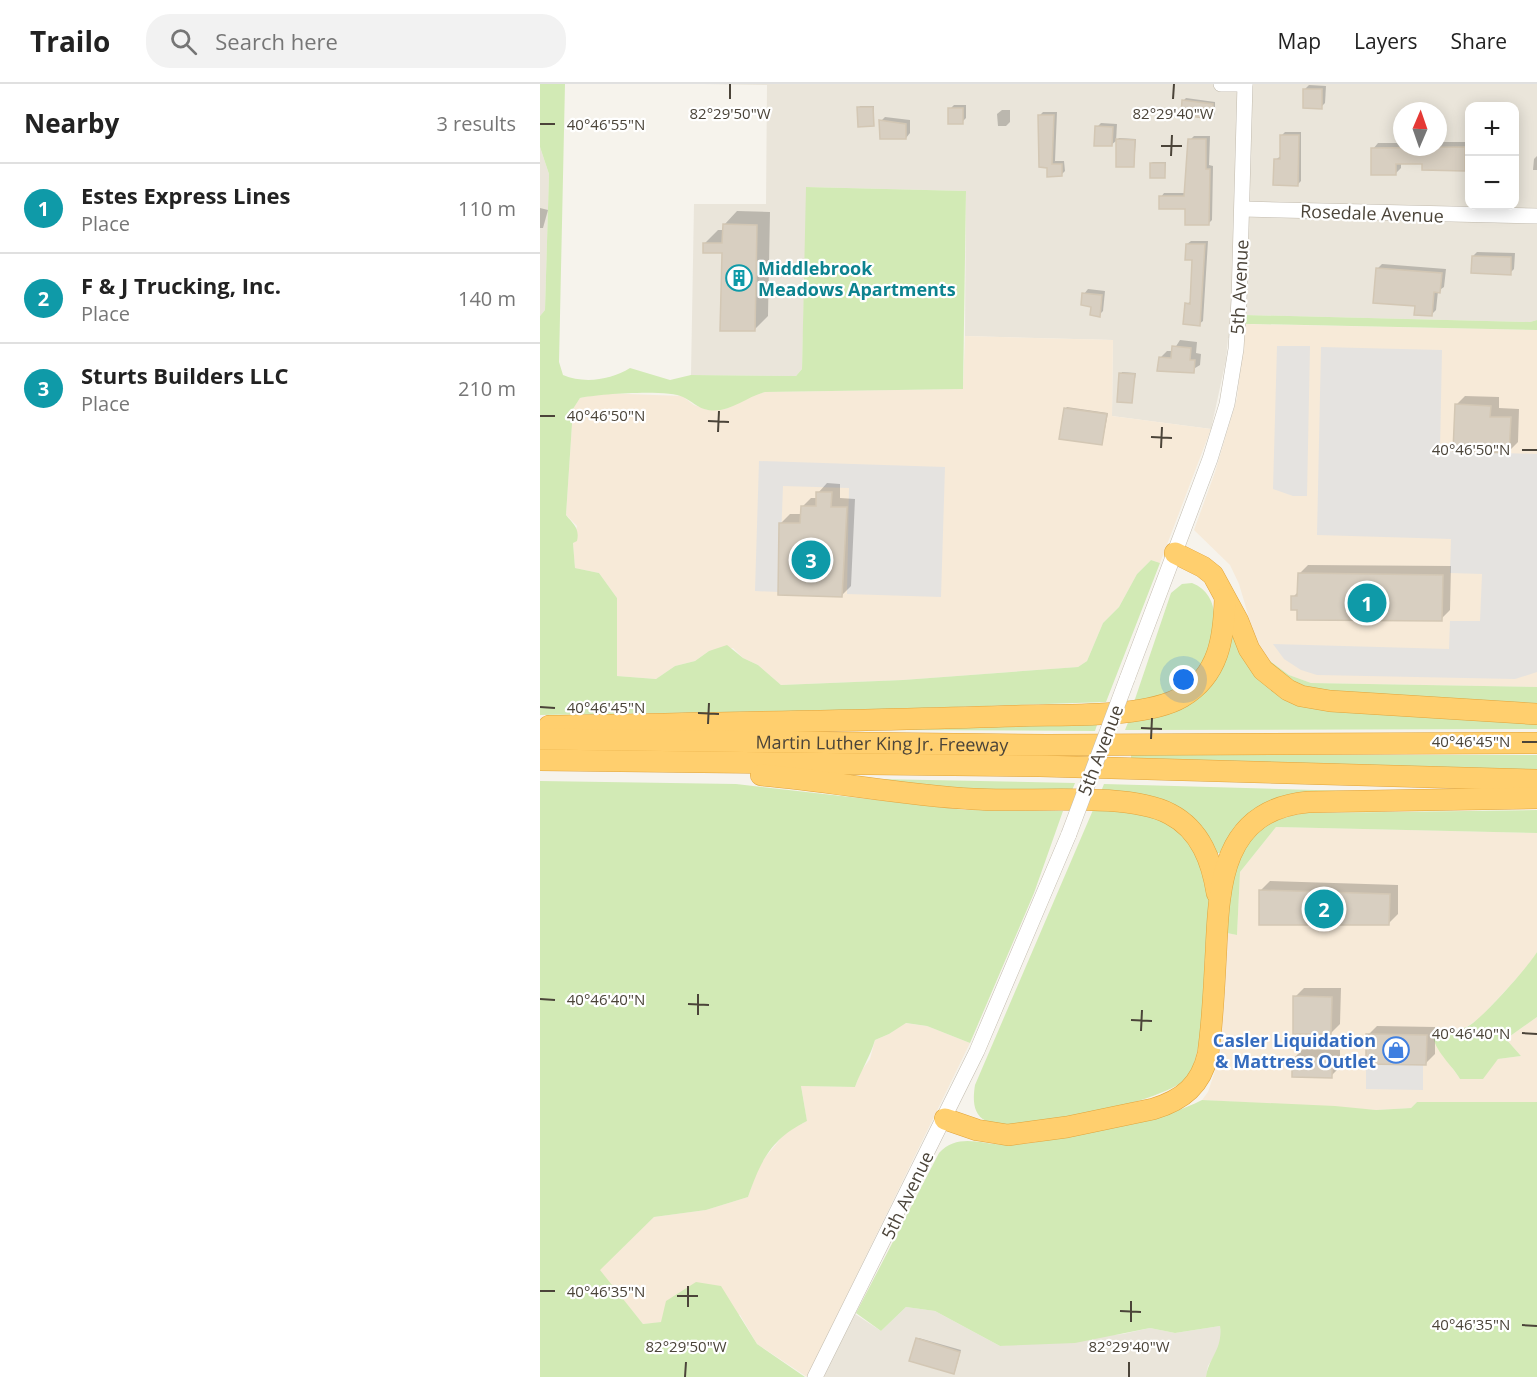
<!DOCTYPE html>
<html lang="en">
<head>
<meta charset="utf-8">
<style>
  :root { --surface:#fff; --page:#f2f2f2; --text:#222; --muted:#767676; --line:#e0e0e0; --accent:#0b8043 }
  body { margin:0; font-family:"Open Sans",sans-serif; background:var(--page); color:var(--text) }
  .controls { position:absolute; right:18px; top:18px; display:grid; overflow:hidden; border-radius:12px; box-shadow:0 3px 15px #0003 }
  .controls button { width:54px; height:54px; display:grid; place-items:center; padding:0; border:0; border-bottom:2px solid var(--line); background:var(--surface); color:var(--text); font:30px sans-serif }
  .compass { position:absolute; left:853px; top:18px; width:54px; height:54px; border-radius:50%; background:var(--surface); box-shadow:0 3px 15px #0003; rotate:2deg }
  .you { position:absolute; left:644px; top:596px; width:21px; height:21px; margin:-15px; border:4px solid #fff; border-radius:50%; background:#1a73e8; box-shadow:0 0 0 9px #1a73e833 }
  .badge { display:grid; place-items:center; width:39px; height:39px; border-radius:50%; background:var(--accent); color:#fff; font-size:20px; font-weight:700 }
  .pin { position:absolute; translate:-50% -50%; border:3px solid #fff; box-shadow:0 2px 6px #0006 }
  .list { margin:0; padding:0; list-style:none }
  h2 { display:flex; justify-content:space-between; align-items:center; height:78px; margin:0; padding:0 24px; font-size:26px }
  h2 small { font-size:20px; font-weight:400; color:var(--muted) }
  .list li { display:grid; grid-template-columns:39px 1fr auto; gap:18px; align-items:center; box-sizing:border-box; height:90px; padding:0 24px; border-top:2px solid var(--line) }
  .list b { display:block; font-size:22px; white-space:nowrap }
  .list p { margin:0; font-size:20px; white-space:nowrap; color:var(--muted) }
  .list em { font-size:20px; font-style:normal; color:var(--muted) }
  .icon { flex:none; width:33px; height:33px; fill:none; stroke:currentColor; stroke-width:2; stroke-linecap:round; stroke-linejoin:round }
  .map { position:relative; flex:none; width:997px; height:1293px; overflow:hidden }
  header { display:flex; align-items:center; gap:36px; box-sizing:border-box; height:84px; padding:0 30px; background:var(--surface); border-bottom:2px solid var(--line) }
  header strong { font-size:28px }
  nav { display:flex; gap:33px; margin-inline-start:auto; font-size:21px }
  .search { width:420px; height:54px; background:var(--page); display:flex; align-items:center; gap:15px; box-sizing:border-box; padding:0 21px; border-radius:24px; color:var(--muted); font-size:22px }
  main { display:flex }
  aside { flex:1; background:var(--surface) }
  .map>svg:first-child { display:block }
  .residential { fill:#eae5da; fill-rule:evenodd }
  .commercial { fill:#f7ead8 }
  .green { fill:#d2eab5 }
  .parking { fill:#e5e3e0 }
  .shadow { fill:#0003 }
  .building { fill:#d8cfc1; stroke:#d3c7b4; stroke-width:1.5 }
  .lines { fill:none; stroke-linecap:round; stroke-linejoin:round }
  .minor-casing { stroke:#c2bbae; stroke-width:16 }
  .highway-casing { stroke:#e0a43c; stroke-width:22 }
  .minor { stroke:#fff; stroke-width:15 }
  .highway { stroke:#ffcf6e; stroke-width:21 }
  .minor-bridge-casing { stroke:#c2bbae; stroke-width:16; stroke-linecap:butt }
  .minor-bridge { stroke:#fff; stroke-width:15 }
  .ticks { fill:none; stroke:#4b4439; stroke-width:2 }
  .labels { text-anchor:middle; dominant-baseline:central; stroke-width:4.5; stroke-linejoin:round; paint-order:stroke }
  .street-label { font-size:18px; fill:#4b4439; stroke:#fff }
  .culture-label { font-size:18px; font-weight:bold; fill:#0d838f; stroke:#fff; text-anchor:start }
  .shop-label { font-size:18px; font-weight:bold; fill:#366cbe; stroke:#fff; text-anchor:end }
  .ticks-label { font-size:15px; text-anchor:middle; fill:#4b4439; stroke:#fff; stroke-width:4.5; stroke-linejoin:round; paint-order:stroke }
</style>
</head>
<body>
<header>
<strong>Trailo</strong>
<div class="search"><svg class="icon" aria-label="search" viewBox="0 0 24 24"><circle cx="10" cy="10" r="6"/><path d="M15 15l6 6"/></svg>Search here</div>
<nav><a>Map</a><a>Layers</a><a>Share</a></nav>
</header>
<main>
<aside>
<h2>Nearby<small>3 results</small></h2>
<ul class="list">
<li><span class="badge" style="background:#0f9aa8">1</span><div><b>Estes Express Lines</b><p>Place</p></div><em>110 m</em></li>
<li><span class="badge" style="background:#0f9aa8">2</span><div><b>F &amp; J Trucking, Inc.</b><p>Place</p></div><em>140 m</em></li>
<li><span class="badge" style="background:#0f9aa8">3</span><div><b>Sturts Builders LLC</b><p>Place</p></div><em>210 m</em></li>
</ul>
</aside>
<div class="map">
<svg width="997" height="1293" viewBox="0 0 997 1293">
  <rect width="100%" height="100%" fill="#f6f3ec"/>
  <g class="residential">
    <path d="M163,0h834v236l-7,2 -284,-7 -2,23h-16l-2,22 -15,69 -99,-13 1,-76 -148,-4 1,-145 -159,-4 -5,182 -6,7 -105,-1 3,-171h72l1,-119zM930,22h45v100h-45zM862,27h36v36h-36z"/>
    <path d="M0,63l9,27 -4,136 -5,6z"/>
    <path d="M303,1222l38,25 25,-24 29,4 65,35 123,-12 27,-6 25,5 45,-7 1,11 -2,11 -11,18 -2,11h-399z"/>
  </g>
  <g class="commercial">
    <path d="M705,240l292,6v357l-226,-4 -22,-8 -19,-14 -13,-16 -18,-61 -9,-19 -36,-35 21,-58 22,-74z"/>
    <path d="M425,252l148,4 -1,76 99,13 -51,134 -9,-3 -14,14 -18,33 -16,16 -16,38 -9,6 -175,13 -122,5 -23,-20 -15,-7 -10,-10 -24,3 -14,10 -20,5 -19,13 -39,-3v-78l-18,-25 -24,-5 -2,-25 4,-17 -11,-11 7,-106 7,-11 20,-5 82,3 12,9 14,5 18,-1 24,-13 15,-4 198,-3z"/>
    <path d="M736,743l261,6v119l-7,12 -50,54 -15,10 -30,1 4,20 21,30 26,-7 12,-13 23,-3 -15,-17 31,-22v85h-120l-6,6 -35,2 -174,-10 6,-8 12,-36 7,-123 10,2 3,-63z"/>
    <path d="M365,939l22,3 43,17 -163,334 -50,-33 -17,-29 -97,9 -44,-54 55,-53 52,-7 42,-13 11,-32 27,-33 21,-11 -6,-35 54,1 6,-16 9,-12 5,-19 14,-6z"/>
  </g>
  <g class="green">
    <path d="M0,0h25l-6,278 4,13c21,9 48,5 67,-7l40,12 21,-5 105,1 6,-7 4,-182 160,4 -3,198 -198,3c-19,5 -37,22 -57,18 -11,-2 -16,-9 -25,-13 -15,-8 -85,-3 -103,1l-7,11 -7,106c7,9 14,13 11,26l-4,2 2,25 24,5 18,25v78l39,3 19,-13 20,-5 14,-10 18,-6 16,13 15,7 23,20 122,-5 175,-13 9,-6 16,-38 16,-16 18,-33 14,-14 9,3 -54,139 -241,8 -325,5v-399l5,-6 4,-136 -9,-27z"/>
    <path d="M705,231l285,7 7,-2v10l-283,-6h-9z"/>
    <path d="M652,499c31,12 25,53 13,78 -6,11 -20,23 -31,29 -12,7 -27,9 -40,12l37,-109 11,-9z"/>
    <path d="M691,547l35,53 271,37v8l-412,1 4,-10 45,-11z"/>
    <path d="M730,577l19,14 22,8 226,4v21l-235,-18 -37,-27z"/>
    <path d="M559,635l-4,12 -203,-1z"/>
    <path d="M591,671h406v15l-406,-12z"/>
    <path d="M337,695l198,4 -4,10 -93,-2z"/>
    <path d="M0,697l196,3 229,26 98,1 -29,82 -64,150 -43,-17 -21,-3 -17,11 -14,6c-5,17 -14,30 -20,47l-54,-1 6,35c-36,18 -46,39 -59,76l-42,13 -52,7 -54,53 43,54 18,-2 5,-21 30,-19 25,4 36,58 48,33h-265z"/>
    <path d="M564,700l283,8 -76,2 -90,59h-4l-8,-14 -109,-45z"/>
    <path d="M553,726c36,2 82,4 103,39 5,10 11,28 12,39 3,22 -2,47 -3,68 -2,31 0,66 -8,96 -2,10 -6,21 -13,28 -20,22 -171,54 -198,41 -14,-7 -13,-23 -11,-36z"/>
    <path d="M997,726v23l-261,-6 -36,45 -3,63 -10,-2c4,-62 6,-109 79,-120z"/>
    <path d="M997,868v65l-31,22 15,17 -23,3 -15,20h-23c-8,-15 -31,-32 -26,-50 10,0 24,2 33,-2 14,-7 61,-60 70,-75z"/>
    <path d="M662,1016l133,6 41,4 35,-2 6,-6h120v275h-331c3,-20 17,-28 14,-51l-45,7 -25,-5 -75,15 -75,3 -65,-35 -29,-4 -25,24 -25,-18 83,-160c19,-20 41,-9 65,-8 26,0 53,-7 78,-12 42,-8 82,-14 120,-33z"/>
  </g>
  <g class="parking">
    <path d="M737,262h33l-3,150h-14l-20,-7z"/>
    <path d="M781,263l121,3 -2,101 97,3v218l-22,7 -198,-4 -16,-5 -17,-11 -11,-15 176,5 1,-28h30l2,-47 -32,-1 1,-34 -134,-4z"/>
    <path d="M219,377l186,6 -4,130 -94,-3 2,-106 -66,-2 -4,106 -24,-1z"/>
    <path d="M826,980l57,1v25l-57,-1z"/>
  </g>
  <g class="shadow">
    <path d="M769,1l17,1 -1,17 -4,4 -16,-18z"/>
    <path d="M646,14l29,4v12l-3,3 -29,-16z"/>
    <path d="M414,21h12v13l-4,4 -12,-13z"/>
    <path d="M320,22h14l-1,19 -14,-17z"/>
    <path d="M462,26h8v12l-4,4h-8l-1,-12z"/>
    <path d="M503,28h14l-2,49h9l1,10 -4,4h-12l-9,-60z"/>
    <path d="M345,33l25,3v13l-4,5 -25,-17z"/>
    <path d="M561,39l16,1 -1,17 -5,4 -14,-18z"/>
    <path d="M745,48h16v49l-3,3 -23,-24 6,-4 1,-21z"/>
    <path d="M654,52h16l-1,29 4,1 -1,54 -4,4 -21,-17 -26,-10 3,-4h22l4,-53z"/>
    <path d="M579,54l17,1 -2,27 -17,-26z"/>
    <path d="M898,58h32v27l-46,-1v-5l-23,-1v6l-6,6 -22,-25 5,-6h24v4h36z"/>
    <path d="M997,72v14h-4l1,-11z"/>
    <path d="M613,78h13l-1,14 -14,-13z"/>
    <path d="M0,124l8,2 -5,18h-3z"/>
    <path d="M197,127l33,1 -2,104 -14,14 -31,-79 -18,-8 13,-13h6v-5z"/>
    <path d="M651,157h17l-5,80 -4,3 -13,-20 6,-3 1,-42 -6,-15z"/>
    <path d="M937,168l38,1 -1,16 -4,4 -37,-17z"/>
    <path d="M842,180l64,5 -2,18 -6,4 -2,19 -4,4 -15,-9 -40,-36z"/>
    <path d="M548,205l17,2 -2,20 -4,4 -15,-21z"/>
    <path d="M640,256l17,2 -1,11 5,1 -1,11 -13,8 -28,-4 1,-11 7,-7h6z"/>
    <path d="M582,288l14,1 -5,28 -10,-27z"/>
    <path d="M925,312l34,1v11l20,1 -1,33 -9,9 -53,-46z"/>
    <path d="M527,323l41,6 -6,31 -37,-35z"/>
    <path d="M287,399l13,1v14l15,1 -4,87 -9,9 -61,-72 9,-9h12v-7l9,-9h7v-5z"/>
    <path d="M768,481l143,1 -1,44 -9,9 -143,-11 -5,-11 6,-6v-17z"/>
    <path d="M730,797l128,4v29l-9,9 -128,-33z"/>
    <path d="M764,904h37l-1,36 -9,9 -36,-36z"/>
    <path d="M837,942l58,1v27l-9,9 -58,-28z"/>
    <path d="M763,965l37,1v17l-9,9 -37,-18z"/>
    <path d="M379,1254l42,12 -6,21 -38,-32z"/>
  </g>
  <g class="building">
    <path d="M763,5h19v20l-19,-1z"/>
    <path d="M642,16l31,4 -1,15 -31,-4z"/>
    <path d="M317,23h16l1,19 -16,1z"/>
    <rect x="408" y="24" width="15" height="16"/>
    <path d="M498,31h16l-2,49h10v12l-15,1v-9l-8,-1z"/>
    <path d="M339,36l27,4v15h-26z"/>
    <path d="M555,42l18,1 -1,19h-18z"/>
    <path d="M740,51h19l-1,51 -25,-1 1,-26h6z"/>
    <path d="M576,55l19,1 -1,27h-18z"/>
    <path d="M648,55h18v30h4l-1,56h-24v-16h-26v-13h25z"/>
    <path d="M925,63v24l-43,-1v-6h-26v11h-25v-27z"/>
    <rect x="610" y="79" width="15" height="15"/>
    <path d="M183,140l34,1 -2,106h-35l2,-78h-19v-10h19z"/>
    <path d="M646,160h19l-5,82 -17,-2 2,-21 5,1 2,-44h-7z"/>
    <path d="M932,172l39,1v18l-40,-2z"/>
    <path d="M836,184l66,5 -2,20 -6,-1 -2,24 -18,-1 1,-9 -42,-3z"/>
    <path d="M542,209l20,2 -2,22 -10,-2 1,-8 -10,-2z"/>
    <path d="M632,262l19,2 -1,12h5l-1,13 -37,-2 2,-14 12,1z"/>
    <path d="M579,289l16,1 -3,29 -15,-1z"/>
    <path d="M915,320l36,2 -1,11h21l-2,36 -56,-2z"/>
    <path d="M524,324l43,6 -5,31 -43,-6z"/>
    <path d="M276,408h16l-1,15h16l-5,90 -64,-2 1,-72h21l1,-17h15z"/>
    <path d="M758,489l145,2 -1,46 -145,-1v-10h-6v-14h6z"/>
    <path d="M719,806l131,4 -1,31h-130z"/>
    <path d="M753,912l39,1 -1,37h-38z"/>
    <path d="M826,950l61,1 -1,30 -60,-1z"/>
    <path d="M752,974h40v20l-40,-1z"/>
    <path d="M376,1254l44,14 -6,22 -45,-13z"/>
  </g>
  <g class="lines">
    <g class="minor-casing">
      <g id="minor">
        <path d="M681,0h24"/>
        <path d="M703,125l294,7"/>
        <path d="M587,595l83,-220 17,-55 9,-55 3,-49 6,-216"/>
        <path d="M275,1293l162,-326 92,-217"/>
      </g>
    </g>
    <g class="highway-casing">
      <g id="highway">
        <path d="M635,469l28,14 10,8 25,46 11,28 14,21 25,20 13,6 29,5 207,13"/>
        <path d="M9,642c156,-3 312,-5 467,-10 45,-2 129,3 166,-19 37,-22 42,-59 43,-99"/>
        <path id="s1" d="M0,655l507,6 490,-2"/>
        <path d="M0,676l500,6 497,14"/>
        <path d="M221,691c70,6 141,20 212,24 52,4 154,-8 197,15 31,16 42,48 47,79"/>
        <path d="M405,1035l32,11 31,5 59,-8 86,-18c30,-9 48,-24 55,-55 5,-34 6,-68 8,-102 3,-68 6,-142 92,-150l229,-4"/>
      </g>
    </g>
    <use href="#minor" class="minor"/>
    <use href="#highway" class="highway"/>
    <g class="minor-bridge-casing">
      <path id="minor-bridge" d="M529,750l58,-155"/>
    </g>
    <use href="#minor-bridge" class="minor-bridge"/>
  </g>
  <path class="ticks" d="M190,15v-15M633,15l1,-15M0,40h15M621,62h21M631,72l1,-21M0,332h15M168,337l21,1M178,348l1,-21M611,353l21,1M621,364l1,-21M982,366h15M0,623l15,1M158,629l21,1M168,640l1,-21M601,644l21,1M611,655l1,-21M982,658h15M0,915l15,1M148,920l21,1M158,931v-21M591,936l21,1M601,947l1,-21M982,949l15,1M0,1207h15M137,1212h21M148,1223v-21M580,1227l21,1M591,1238v-21M982,1241l15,1M145,1293l1,-15M589,1293v-15"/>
  <defs>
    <g id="building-ring" transform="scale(1.35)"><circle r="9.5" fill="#fff" stroke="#0f9aa8" stroke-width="1.5"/><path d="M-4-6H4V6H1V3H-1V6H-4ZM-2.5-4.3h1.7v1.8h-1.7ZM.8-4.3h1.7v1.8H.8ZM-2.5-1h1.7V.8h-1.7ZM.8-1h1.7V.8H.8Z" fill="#0f9aa8"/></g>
    <g id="shop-ring" transform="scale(1.35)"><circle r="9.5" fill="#fff" stroke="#3f7fe0" stroke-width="1.5"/><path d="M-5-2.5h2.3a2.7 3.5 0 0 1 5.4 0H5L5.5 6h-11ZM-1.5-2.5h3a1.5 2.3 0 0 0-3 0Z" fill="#3f7fe0"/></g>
  </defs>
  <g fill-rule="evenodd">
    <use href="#building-ring" x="199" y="194"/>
    <use href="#shop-ring" x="856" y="966"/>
  </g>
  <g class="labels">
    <g class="street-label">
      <text transform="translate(832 129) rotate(2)">Rosedale Avenue</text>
      <text transform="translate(699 203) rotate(-87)">5th Avenue</text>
      <text stroke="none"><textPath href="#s1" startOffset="342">Martin Luther King Jr. Freeway</textPath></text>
      <text transform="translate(560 666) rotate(-69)">5th Avenue</text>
      <text transform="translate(367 1111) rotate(-64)">5th Avenue</text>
    </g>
    <g class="culture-label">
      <text x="218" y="184">Middlebrook<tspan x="218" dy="21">Meadows Apartments</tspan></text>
    </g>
    <g class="shop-label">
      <text x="836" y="956">Casler Liquidation<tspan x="836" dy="21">&amp; Mattress Outlet</tspan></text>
    </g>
  </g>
  <g class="ticks-label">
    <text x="190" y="35">82°29'50"W</text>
    <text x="633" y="35">82°29'40"W</text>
    <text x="66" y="46">40°46'55"N</text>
    <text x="66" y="337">40°46'50"N</text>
    <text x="931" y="371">40°46'50"N</text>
    <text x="66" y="629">40°46'45"N</text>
    <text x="931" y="663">40°46'45"N</text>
    <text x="66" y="921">40°46'40"N</text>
    <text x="931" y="955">40°46'40"N</text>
    <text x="66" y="1213">40°46'35"N</text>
    <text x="931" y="1246">40°46'35"N</text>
    <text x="146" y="1268">82°29'50"W</text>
    <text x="589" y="1268">82°29'40"W</text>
  </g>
</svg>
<div class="controls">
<button>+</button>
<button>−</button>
</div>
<svg class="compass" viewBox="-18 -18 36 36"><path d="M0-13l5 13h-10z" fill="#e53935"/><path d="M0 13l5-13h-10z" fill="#767676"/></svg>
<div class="you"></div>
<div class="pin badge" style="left:827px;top:519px;background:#0f9aa8">1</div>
<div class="pin badge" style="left:784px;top:825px;background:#0f9aa8">2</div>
<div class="pin badge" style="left:271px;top:476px;background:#0f9aa8">3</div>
</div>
</main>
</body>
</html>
